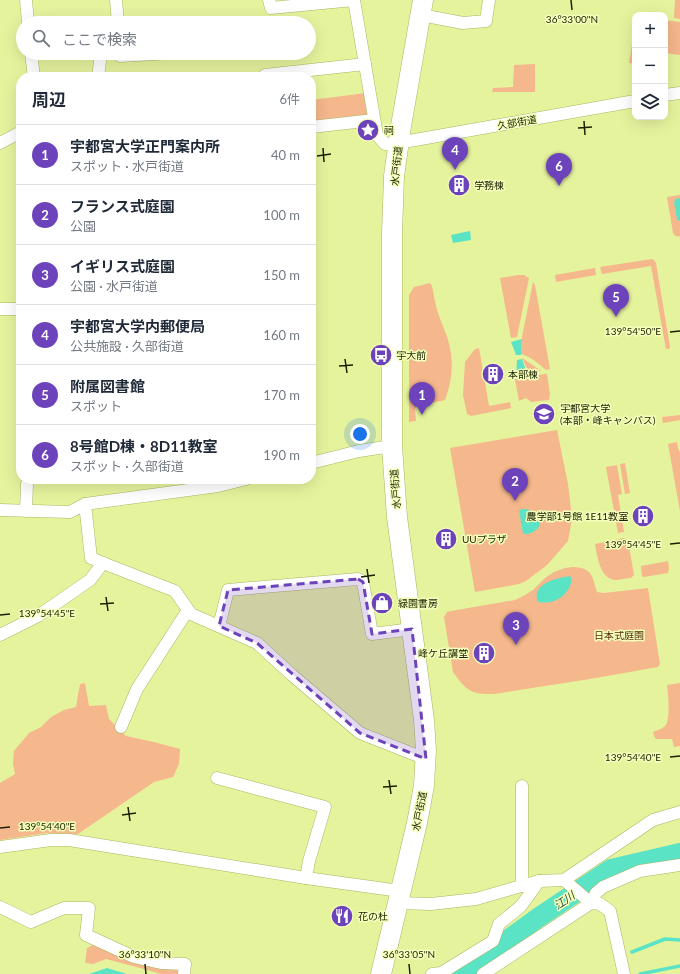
<!DOCTYPE html>
<html lang="ja">
<head>
<meta charset="utf-8">
<style>
  :root { --surface:#fff; --page:#f2f2f3; --text:#1f2937; --muted:#747a83; --line:#e0e1e3; --accent:#6d43bb }
  body { margin:0; font-family:Lato,"Noto Sans JP",sans-serif; background:var(--page); color:var(--text) }
  .controls { position:absolute; right:12px; top:12px; display:grid; overflow:hidden; border-radius:8px; box-shadow:0 4px 16px #0002 }
  .controls button { width:36px; height:36px; display:grid; place-items:center; padding:0; border:0; border-bottom:1px solid var(--line); background:var(--surface); color:var(--text); font:20px sans-serif }
  .you { position:absolute; left:360px; top:434px; width:14px; height:14px; margin:-10px; border:3px solid #fff; border-radius:50%; background:#1a73e8; box-shadow:0 0 0 6px #1a73e833 }
  .badge { display:grid; place-items:center; width:26px; height:26px; border-radius:50%; background:var(--accent); color:#fff; font-size:13px; font-weight:700 }
  .pin { position:absolute; translate:-50% -33px; filter:drop-shadow(0 1px 2px #0008) }
  .pin::after { content:''; position:absolute; top:21px; width:14px; height:12px; background:inherit; clip-path:polygon(0 0,100% 0,50% 100%) }
  .list { margin:0; padding:0; list-style:none }
  h2 { display:flex; justify-content:space-between; align-items:center; height:52px; margin:0; padding:0 16px; font-size:17px }
  h2 small { font-size:13px; font-weight:400; color:var(--muted) }
  .list li { display:grid; grid-template-columns:26px 1fr auto; gap:12px; align-items:center; box-sizing:border-box; height:60px; padding:0 16px; border-top:1px solid var(--line) }
  .list b { display:block; font-size:15px; white-space:nowrap }
  .list p { margin:0; font-size:13px; white-space:nowrap; color:var(--muted) }
  .list em { font-size:13px; font-style:normal; color:var(--muted) }
  .icon { flex:none; width:22px; height:22px; fill:none; stroke:currentColor; stroke-width:2; stroke-linecap:round; stroke-linejoin:round }
  .map { position:relative; flex:none; width:680px; height:974px; overflow:hidden }
  .search { position:absolute; background:var(--surface); box-shadow:0 4px 16px #0002; left:16px; top:16px; width:300px; height:44px; display:flex; align-items:center; gap:10px; box-sizing:border-box; padding:0 14px; border-radius:22px; color:var(--muted); font-size:15px }
  .panel { position:absolute; background:var(--surface); box-shadow:0 4px 16px #0002; left:16px; top:72px; width:300px; height:412px; border-radius:16px }
  .map>svg:first-child { display:block }
  .green { fill:#f5b78c }
  .water { fill:#5ae4c5 }
  .lines { fill:none; stroke-linecap:round; stroke-linejoin:round }
  .stream { stroke:#5ae4c5; stroke-width:3.5 }
  .river { stroke:#5ae4c5; stroke-width:20 }
  .minor-casing { stroke:#aab561; stroke-width:13 }
  .trunk-casing { stroke:#aab561; stroke-width:21 }
  .minor { stroke:#fff; stroke-width:12 }
  .trunk { stroke:#fff; stroke-width:20 }
  .marked { fill:#6d43bb; fill-opacity:0.2; stroke:#6d43bb; stroke-width:3; stroke-dasharray:8 5; stroke-linejoin:round }
  .ticks { fill:none; stroke:#1d2100; stroke-width:1.5 }
  .labels { text-anchor:middle; dominant-baseline:central; stroke-width:3; stroke-linejoin:round; paint-order:stroke }
  .street-label { font-size:10px; fill:#1d2100; stroke:#f4ffbb }
  .poi-label { font-size:10px; fill:#1d2100; stroke:#f4ffbb; text-anchor:start }
  .park-label { font-size:10px; fill:#562c09; stroke:#f4ffbb }
  .water-label { font-size:11px; font-style:italic; fill:#2b4941; stroke:#f4ffbb }
  .ticks-label { font-size:10px; text-anchor:middle; fill:#1d2100; stroke:#f4ffbb; stroke-width:3; stroke-linejoin:round; paint-order:stroke }
</style>
</head>
<body>
<div class="map">
<svg width="680" height="974" viewBox="0 0 680 974">
  <rect width="100%" height="100%" fill="#e6f39d"/>
  <g class="green">
    <path d="M675,0h5v19l-6,-1z"/>
    <path d="M665,20l15,2v33l-15,-2z"/>
    <path d="M633,39h2v25l-6,-1z"/>
    <path d="M535,64v28h-43l1,-4 20,-1 1,-22z"/>
    <path d="M366,93l5,25 -60,7v-25z"/>
    <path d="M680,195v41c-3,1 -5,0 -7,-3l-6,-36z"/>
    <path d="M652,259l2,1 2,3 14,84 -1,2h-3l-15,-83 -49,8 -2,-7z"/>
    <path d="M595,268l1,7 -40,7 -1,-7z"/>
    <path d="M518,275h6l5,3 -12,59 -6,1 -11,-60z"/>
    <path d="M533,282l2,3 15,84 -4,1c-8,-7 -15,-13 -25,-16l1,-17z"/>
    <path d="M430,283l2,3c2,9 3,18 6,27 4,12 10,23 12,35 4,18 1,36 -5,52l-28,6 -2,3 1,12 -7,1v-127l5,-8z"/>
    <path d="M479,348l10,58 21,-4 1,6 -40,8 -4,-2 -4,-19 2,-33 10,-13z"/>
    <path d="M522,358l2,1 17,12 -12,2z"/>
    <path d="M545,374h2l3,20 -1,6 -18,2 -5,-4 -7,3 -4,-22z"/>
    <path d="M680,415v5l-17,3 -1,-6z"/>
    <path d="M557,430l11,54 4,34 -2,12 -2,11 -21,24 -21,16 -7,3 -44,8 -25,-144z"/>
    <path d="M677,442l1,6 2,4v59l-12,-67z"/>
    <path d="M625,463l5,30 -5,1 -5,-30z"/>
    <path d="M617,465l5,29 -4,1 6,37 -6,1 -12,-66z"/>
    <path d="M624,538l4,2 6,35 -3,3c-5,0 -11,2 -16,2 -15,-1 -18,-25 -20,-36z"/>
    <path d="M668,561l1,6 -1,6 -24,4 -2,-1 -1,-10z"/>
    <path d="M573,567c20,1 19,9 24,25l7,1 44,-5 12,76 -2,3 -68,12 -96,15c-23,1 -28,-4 -41,-22l-9,-55 3,-5 4,-1 64,-11 10,-5 8,-5 12,-12 9,-6 11,-4z"/>
    <path d="M85,683l4,23 17,-1 3,14 17,17 28,6 26,7 -1,15 -6,13 -19,5 -76,52 -31,-1 -47,7v-57l15,-9 -2,-10 1,-13 15,-18 12,-6 10,-10 13,-7 12,-3 4,-23z"/>
    <path d="M680,683v63l-6,1 -2,-8h-16l-2,-3 -1,-4c4,-2 9,-3 12,-6 6,-5 3,-33 2,-41z"/>
    <path d="M95,944l80,24 3,4v2h-17l-17,-5 -38,-10 -13,5 -8,-1 2,-15z"/>
  </g>
  <g class="water">
    <path d="M678,198l2,1v22l-3,-1v-1l-3,-17 2,-3z"/>
    <path d="M470,231l1,9 -18,3 -2,-8z"/>
    <path d="M522,339l-1,16h-5l-5,-13z"/>
    <path d="M522,359l5,14 -11,2 1,-15z"/>
    <path d="M524,509c15,1 23,16 9,23 -3,2 -7,2 -10,2l-4,-24z"/>
    <path d="M570,576l2,4c-4,16 -17,25 -34,22 -8,-18 19,-24 32,-26z"/>
    <path d="M107,968l20,6h-38z"/>
  </g>
  <g class="lines">
    <g class="stream">
      <path d="M632,952l33,-13 15,1"/>
      <path d="M640,974l40,-8"/>
    </g>
    <path class="river" d="M461,974l78,-57 72,-48 69,-16"/>
    <g class="minor-casing">
      <g id="minor">
        <path d="M26,0l2,23"/>
        <path d="M116,0l2,23"/>
        <path d="M269,0l2,8 83,-8"/>
        <path d="M354,0l23,135 8,9 13,-1 237,-42"/>
        <path d="M421,15l42,8 23,-2 3,-21"/>
        <path d="M31,53l3,24"/>
        <path d="M120,53v3l51,-3"/>
        <path d="M265,75l100,-11"/>
        <path d="M98,77l3,-24"/>
        <path d="M665,95l15,-2"/>
        <path d="M311,127l63,-7"/>
        <path d="M0,143l21,-11"/>
        <path d="M0,309h21"/>
        <path d="M311,463l48,-12 33,-5"/>
        <path d="M85,504l6,54 12,5"/>
        <path d="M0,510l70,2 15,-8 133,-18 28,-7"/>
        <path d="M26,511l1,-27 2,-5"/>
        <path d="M219,626l9,-36 130,-11 5,3 9,52 40,-5"/>
        <path d="M0,635l38,-19 52,-36 13,-17 72,28 16,23 66,29 35,32 68,58 66,26"/>
        <path d="M121,727l16,-38 51,-79"/>
        <path d="M217,778l108,29 -16,54 -3,17"/>
        <path d="M522,786v100"/>
        <path d="M0,847l51,-7h18l237,38 94,13"/>
        <path d="M564,880l27,23 9,1 10,7 14,63"/>
        <path d="M398,903l33,1 45,-5 63,-18 25,-1 89,-60 27,-8"/>
        <path d="M0,907l31,15 33,-14h25l-3,27 48,22 27,6 24,1 -1,10"/>
        <path d="M432,974l9,-1 52,-32 6,-17 22,-18 18,-25"/>
        <path d="M483,974l108,-71 5,-10 7,-6 37,-16 40,-6"/>
      </g>
    </g>
    <g class="trunk-casing">
      <path id="trunk" d="M381,974l36,-151 4,-21 3,-17 2,-35 -2,-30 -27,-203 -5,-71v-213l2,-57 7,-50 22,-126"/>
    </g>
    <use href="#minor" class="minor"/>
    <use href="#trunk" class="trunk"/>
  </g>
  <path class="marked" d="M358,579l5,3 9,52 40,-5 14,130 -66,-26 -103,-90 -38,-17 9,-36z"/>
  <path class="ticks" d="M571,0l1,10M584,121l1,14M578,128l14,-1M323,148l1,14M317,156l14,-2M670,332l10,-1M345,359l2,14M339,366l14,-1M670,544l10,-1M367,569l2,14M361,577l14,-2M106,597l2,14M100,604l14,-1M0,615l10,-1M670,757l10,-1M389,780l2,14M383,787l14,-1M128,807l2,14M122,815l14,-2M0,828l10,-1M145,964l1,10M409,964l1,10"/>
  <defs>
    <g id="sight-disc" transform="scale(1.15)"><circle r="9.5" fill="#6d43bb" stroke="#f4ffbb"/><path d="M0-6L1.8-2.2L6-1.7L2.9 1.2L3.7 5.4L0 3.3L-3.7 5.4L-2.9 1.2L-6-1.7L-1.8-2.2Z" fill="#fff"/></g>
    <g id="building-disc" transform="scale(1.15)"><circle r="9.5" fill="#6d43bb" stroke="#f4ffbb"/><path d="M-4-6H4V6H1V3H-1V6H-4ZM-2.5-4.3h1.7v1.8h-1.7ZM.8-4.3h1.7v1.8H.8ZM-2.5-1h1.7V.8h-1.7ZM.8-1h1.7V.8H.8Z" fill="#fff"/></g>
    <g id="bus-disc" transform="scale(1.15)"><circle r="9.5" fill="#6d43bb" stroke="#f4ffbb"/><path d="M-5-6H5V4H4V6H2V4H-2V6H-4V4H-5ZM-3.5-4V0h7V-4ZM-3.5 1.2v1.5H-2V1.2ZM2 1.2v1.5H3.5V1.2Z" fill="#fff"/></g>
    <g id="university-disc" transform="scale(1.15)"><circle r="9.5" fill="#6d43bb" stroke="#f4ffbb"/><path d="M0-5L7-2L0 1L-7-2ZM-4 1L0 2.5L4 1V4Q0 6-4 4Z" fill="#fff"/></g>
    <g id="shop-disc" transform="scale(1.15)"><circle r="9.5" fill="#6d43bb" stroke="#f4ffbb"/><path d="M-5-2.5h2.3a2.7 3.5 0 0 1 5.4 0H5L5.5 6h-11ZM-1.5-2.5h3a1.5 2.3 0 0 0-3 0Z" fill="#fff"/></g>
    <g id="restaurant-disc" transform="scale(1.15)"><circle r="9.5" fill="#6d43bb" stroke="#f4ffbb"/><path d="M-5-6h1v4h1v-4h1v4h1v-4h1v5L-1.5 .5V6h-2V.5L-5-1ZM5-6V6H3V1.5H1.5Q1.5-4 5-6Z" fill="#fff"/></g>
  </defs>
  <g fill-rule="evenodd">
    <use href="#sight-disc" x="368" y="130"/>
    <use href="#building-disc" x="459" y="185"/>
    <use href="#bus-disc" x="381" y="355"/>
    <use href="#building-disc" x="493" y="374"/>
    <use href="#university-disc" x="544" y="414"/>
    <use href="#building-disc" x="643" y="516"/>
    <use href="#building-disc" x="446" y="539"/>
    <use href="#shop-disc" x="382" y="603"/>
    <use href="#building-disc" x="484" y="653"/>
    <use href="#restaurant-disc" x="342" y="916"/>
  </g>
  <g class="labels">
    <g class="street-label">
      <text transform="translate(517 122) rotate(-10)">久部街道</text>
      <text transform="translate(396 166) rotate(-84)">水戸街道</text>
      <text transform="translate(395 489) rotate(-94)">水戸街道</text>
      <text transform="translate(419 811) rotate(-79)">水戸街道</text>
    </g>
    <g class="poi-label">
      <text x="384" y="130">祠</text>
      <text x="474" y="185">学務棟</text>
      <text x="396" y="355">宇大前</text>
      <text x="508" y="374">本部棟</text>
      <text x="560" y="408">宇都宮大学<tspan x="560" dy="12">(本部・峰キャンパス)</tspan></text>
      <text x="628" y="516" text-anchor="end">農学部1号館 1E11教室</text>
      <text x="462" y="539">UUプラザ</text>
      <text x="398" y="603">緑園書房</text>
      <text x="468" y="653" text-anchor="end">峰ケ丘講堂</text>
      <text x="358" y="916">花の杜</text>
    </g>
    <g class="park-label">
      <text x="619" y="635">日本式庭園</text>
    </g>
    <g class="water-label">
      <text transform="translate(564 900) rotate(-34)">江川</text>
    </g>
  </g>
  <g class="ticks-label">
    <text x="572" y="23">36°33'00"N</text>
    <text x="633" y="335">139°54'50"E</text>
    <text x="633" y="548">139°54'45"E</text>
    <text x="47" y="617">139°54'45"E</text>
    <text x="633" y="761">139°54'40"E</text>
    <text x="47" y="830">139°54'40"E</text>
    <text x="145" y="958">36°33'10"N</text>
    <text x="409" y="958">36°33'05"N</text>
  </g>
</svg>
<div class="controls">
<button>+</button>
<button>−</button>
<button><svg class="icon" aria-label="layers" viewBox="0 0 24 24"><path d="M12 4l9 5-9 5-9-5zM3 14l9 5 9-5"/></svg></button>
</div>
<div class="you"></div>
<div class="pin badge" style="left:422px;top:415px">1</div>
<div class="pin badge" style="left:515px;top:501px">2</div>
<div class="pin badge" style="left:516px;top:645px">3</div>
<div class="pin badge" style="left:455px;top:170px">4</div>
<div class="pin badge" style="left:616px;top:317px">5</div>
<div class="pin badge" style="left:559px;top:186px">6</div>
<div class="search"><svg class="icon" aria-label="search" viewBox="0 0 24 24"><circle cx="10" cy="10" r="6"/><path d="M15 15l6 6"/></svg>ここで検索</div>
<section class="panel">
<h2>周辺<small>6件</small></h2>
<ul class="list">
<li><span class="badge">1</span><div><b>宇都宮大学正門案内所</b><p>スポット · 水戸街道</p></div><em>40 m</em></li>
<li><span class="badge">2</span><div><b>フランス式庭園</b><p>公園</p></div><em>100 m</em></li>
<li><span class="badge">3</span><div><b>イギリス式庭園</b><p>公園 · 水戸街道</p></div><em>150 m</em></li>
<li><span class="badge">4</span><div><b>宇都宮大学内郵便局</b><p>公共施設 · 久部街道</p></div><em>160 m</em></li>
<li><span class="badge">5</span><div><b>附属図書館</b><p>スポット</p></div><em>170 m</em></li>
<li><span class="badge">6</span><div><b>8号館D棟・8D11教室</b><p>スポット · 久部街道</p></div><em>190 m</em></li>
</ul>
</section>
</div>
</body>
</html>
